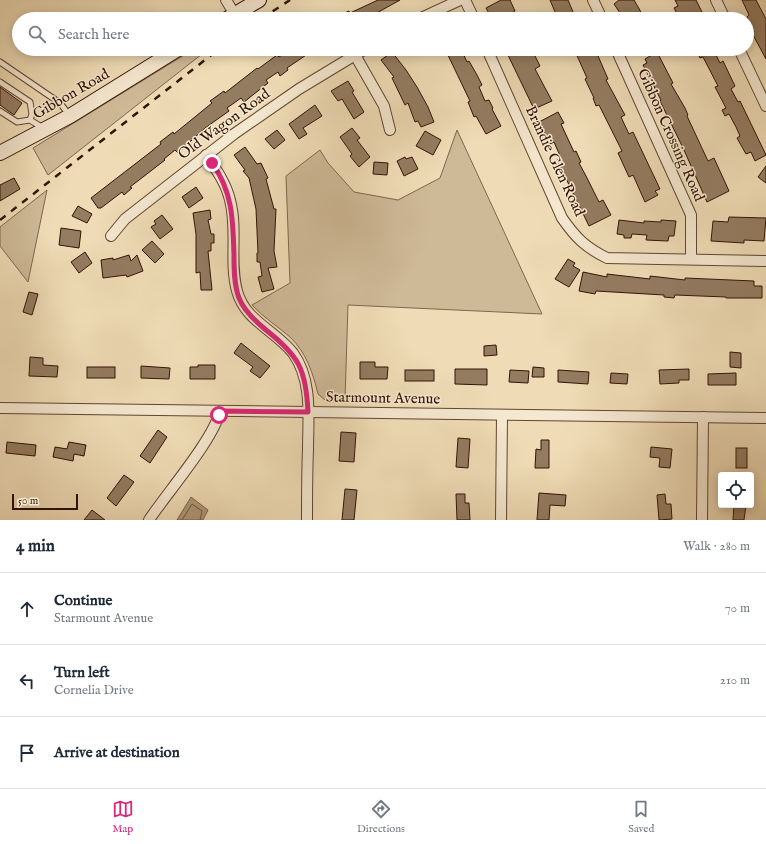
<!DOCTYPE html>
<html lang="en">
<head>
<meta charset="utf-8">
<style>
  :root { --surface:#fff; --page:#f2f2f3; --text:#1f2937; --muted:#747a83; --line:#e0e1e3; --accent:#db2777 }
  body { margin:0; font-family:"IM FELL English",serif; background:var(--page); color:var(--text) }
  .controls { position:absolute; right:12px; bottom:12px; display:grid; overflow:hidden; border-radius:4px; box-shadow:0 2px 10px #0003 }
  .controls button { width:36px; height:36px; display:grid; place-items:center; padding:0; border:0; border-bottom:1px solid var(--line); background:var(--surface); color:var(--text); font:20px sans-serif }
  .scale { position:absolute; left:12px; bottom:10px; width:66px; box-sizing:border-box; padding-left:4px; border:2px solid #321304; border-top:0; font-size:11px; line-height:14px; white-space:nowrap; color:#321304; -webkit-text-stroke:3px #f5e8d0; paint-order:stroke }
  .stop { position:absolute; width:12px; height:12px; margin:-9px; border:3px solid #db2777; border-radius:50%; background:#fff }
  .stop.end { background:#db2777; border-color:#fff; box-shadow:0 1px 4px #0008 }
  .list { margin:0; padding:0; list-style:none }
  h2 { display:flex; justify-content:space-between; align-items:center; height:52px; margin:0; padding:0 16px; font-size:17px }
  h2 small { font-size:13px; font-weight:400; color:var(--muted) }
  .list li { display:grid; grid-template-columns:26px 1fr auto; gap:12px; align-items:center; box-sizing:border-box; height:72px; padding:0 16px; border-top:1px solid var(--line) }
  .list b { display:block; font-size:15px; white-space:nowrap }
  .list p { margin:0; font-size:13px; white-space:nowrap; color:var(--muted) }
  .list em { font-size:13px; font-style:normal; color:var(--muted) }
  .icon { flex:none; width:22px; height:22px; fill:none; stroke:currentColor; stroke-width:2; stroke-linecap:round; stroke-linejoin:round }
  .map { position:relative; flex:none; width:766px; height:520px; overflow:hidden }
  .search { position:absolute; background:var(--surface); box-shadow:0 2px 10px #0003; left:12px; right:12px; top:12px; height:44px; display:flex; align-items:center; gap:10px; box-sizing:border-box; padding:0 14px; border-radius:22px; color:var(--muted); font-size:15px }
  .sheet { height:268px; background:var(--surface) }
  nav { display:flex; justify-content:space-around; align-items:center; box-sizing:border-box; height:56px; border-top:1px solid var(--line); background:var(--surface); font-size:11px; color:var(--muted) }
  nav a { display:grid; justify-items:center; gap:2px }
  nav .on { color:var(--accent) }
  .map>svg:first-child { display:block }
  .green { fill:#cfba98; stroke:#80664e }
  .water { fill:#af9879; stroke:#7d634a }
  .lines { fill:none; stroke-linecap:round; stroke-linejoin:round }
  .shore { stroke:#70563e; stroke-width:1 }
  .building { fill:#947c61; stroke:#321304 }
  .service-casing { stroke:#614530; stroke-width:7 }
  .minor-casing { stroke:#614530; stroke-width:12 }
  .secondary-casing { stroke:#321304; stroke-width:16 }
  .service { stroke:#f5e8d0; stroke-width:5 }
  .minor { stroke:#f5e8d0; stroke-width:10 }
  .secondary { stroke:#f5e8d0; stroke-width:14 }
  .rail { stroke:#321304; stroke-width:2.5; stroke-dasharray:7 7; stroke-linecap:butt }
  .route { stroke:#db2777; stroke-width:5 }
  .labels { text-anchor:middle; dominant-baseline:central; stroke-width:3; stroke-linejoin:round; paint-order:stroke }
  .street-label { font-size:15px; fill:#321304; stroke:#f5e8d0 }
</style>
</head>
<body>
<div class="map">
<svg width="766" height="520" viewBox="0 0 766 520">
  <rect width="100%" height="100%" fill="#efdcb6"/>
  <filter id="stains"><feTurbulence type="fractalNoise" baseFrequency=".005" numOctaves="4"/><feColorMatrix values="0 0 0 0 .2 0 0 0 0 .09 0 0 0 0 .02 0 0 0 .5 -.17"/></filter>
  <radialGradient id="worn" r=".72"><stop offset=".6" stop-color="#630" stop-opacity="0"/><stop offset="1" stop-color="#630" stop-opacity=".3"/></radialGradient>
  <g class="green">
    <path d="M194,49h6l2,5 -154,121 -15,-27z"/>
    <path d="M457,130l85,184 -194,-9 -3,95h-20l-7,-6c-5,-21 -12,-42 -28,-57 -13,-11 -27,-20 -38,-32l38,-22 -4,-107 34,-26 8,13 26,29 44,8 42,-22z"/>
    <path d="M47,190l-19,92 -28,-36v-19z"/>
  </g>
  <path class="water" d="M191,497l17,13 -5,10h-26z"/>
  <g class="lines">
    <path class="shore" d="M182,520l10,-16 10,7 -2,9"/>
  </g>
  <g class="building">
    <path d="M378,0h22l-34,19h-34l17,-8 1,2z"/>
    <path d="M501,0h9l5,11 -5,3 3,5h-21l-6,-11z"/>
    <path d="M550,0h18l8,19h-18z"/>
    <path d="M619,0h15l11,19h-21l-10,-15z"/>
    <path d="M675,0h21l6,12 -14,7h-8l-6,-11 4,-2z"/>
    <path d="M742,0h14l10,19v40l-14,-26 2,-1 -7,-13v-2l2,-2z"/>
    <path d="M290,49h25l-28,19 1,2 -8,6 -2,-4 -12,8 2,3 -24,19 -3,-4 -14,10 2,3 -24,17 -27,25 -3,-3 -11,9 1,1 -35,27 2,1 -8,7 -2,-3 -21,16h-3l-7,-10 70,-54 -1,-2 13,-10 1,2 38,-31 -2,-2 14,-10 1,2 32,-25 1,1 19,-14 2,2z"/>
    <path d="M445,49h16l6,13 2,-1 8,14 5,10 -3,2 6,14 4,-1 4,8 -1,1 9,17 -15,8 -10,-18 -2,1 -6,-15 2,-1z"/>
    <path d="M505,49h21l3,5 4,-2 7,14 -5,3 17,32 -18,8z"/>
    <path d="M574,49h21l13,30 -2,1 19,35 -4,2 8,17 4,-2 27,57 -5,2 3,4 -13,7 -12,-27 -4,2 -11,-24 4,-2 -23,-46 -3,1 -3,-8h1l-9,-19 2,-1z"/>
    <path d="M696,49h17l7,14 3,-2 12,25 -4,3 7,13 2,-1 26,54 -11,6 -4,-9 -5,2 -9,-16 3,-2 -4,-9 -7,-13 -4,2 -3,-6 4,-2 -11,-21 3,-1 -15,-29 -3,1z"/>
    <path d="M392,52l14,18 11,17 11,20 6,15 -13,5 -3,-6 -3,1 -7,-19 -3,2 -13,-27 2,-1 -13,-17z"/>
    <path d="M657,52l16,31 -2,1 14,24 3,7 -1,1 21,45 6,-3 15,33 -22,11 -23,-52 -24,-49 1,-1 -18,-35 4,-2 -2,-4z"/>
    <path d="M348,81l6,10 -2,1 12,20 -10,7 -12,-20 -4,2 -7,-10z"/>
    <path d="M0,87l22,16 -8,12 -14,-10z"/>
    <path d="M315,105l7,11 -19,12 4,6 -8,5 -10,-15z"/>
    <path d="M558,112l6,11 -3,1 13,28 2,-1 5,11 -2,1 7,13 13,26 4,-2 8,15 -22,11 -32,-66 4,-2 -7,-16 -4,2 -11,-22z"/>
    <path d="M352,128l8,10 -3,2 13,17 -11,10 -9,-11 2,-2 -12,-17z"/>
    <path d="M277,130l8,10 -11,9 -9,-10z"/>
    <path d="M425,131l16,9 -8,15 -17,-9z"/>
    <path d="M245,147l12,17 4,-1 7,15 -2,1 8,30h2l-2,42 3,16 -9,1 6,21 -12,3 -4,-15 4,-1 -2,-14h-3v-9h1l-2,-44 -7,-31 -6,-7 2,-1 -11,-15z"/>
    <path d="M405,157l1,2 6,-2 6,12 -14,7 -7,-15z"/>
    <path d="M374,162l14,1 -1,12 -14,-1z"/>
    <path d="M766,166v17l-8,-6z"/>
    <path d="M14,178l6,11 -20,12v-16z"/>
    <path d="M196,187l7,11 -14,10 -7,-11z"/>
    <path d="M78,206l14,8 -5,9 -15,-7z"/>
    <path d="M210,210l1,9 -3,1 3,14h3v9h-3v8h-3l4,39h-11l-1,-18 -4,1v-39l-3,-21z"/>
    <path d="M162,215l11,14 -13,10 -9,-12 5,-3 -2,-3z"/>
    <path d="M729,217l37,1 -2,23 -20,-1v3l-33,-2 2,-20 15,1z"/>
    <path d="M619,220l25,3v-2l17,1v-2l15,1 -2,15h-5l-1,5 -22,-1 1,-5 -15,-1 -1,4h-7v-3l-7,-1z"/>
    <path d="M61,228l20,3 -2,17 -20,-3z"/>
    <path d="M152,241l12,13 -9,9 -13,-13z"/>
    <path d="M85,252l7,11 -13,10 -8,-11z"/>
    <path d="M129,255l2,6 6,-6 6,16 -16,6 -1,-2 -23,3 -2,-18 12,-2v2z"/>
    <path d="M568,259l7,4 -2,3 7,4 -11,17 -14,-8z"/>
    <path d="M583,272l24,5v-3l43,5v-3l35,4v-2l69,3v5h8v12h-36v-1l-51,-2 -1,3 -10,-1v-2l-68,-4 -1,3 -16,-3z"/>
    <path d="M29,292l9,2 -6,21 -9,-3z"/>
    <path d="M241,343l29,23 -10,12 -10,-7 3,-4 -19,-14z"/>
    <path d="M496,345l1,10 -13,1v-10z"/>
    <path d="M730,352l11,1v15l-11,-1z"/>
    <path d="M30,357l13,1v7l15,1 -1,11 -28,-1z"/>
    <path d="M360,362h15v5h13l-1,12h-27z"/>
    <path d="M198,365h17v14h-25v-12h8z"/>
    <path d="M141,366l29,2 -1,11 -28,-1z"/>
    <rect x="87" y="367" width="28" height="11"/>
    <path d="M533,367l11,1v9h-12z"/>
    <path d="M455,369h32v16l-32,-1z"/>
    <path d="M689,369v11h-10v3l-19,1 -1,-14z"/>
    <rect x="405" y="370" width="29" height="11"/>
    <path d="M510,370l19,1 -1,12 -19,-1z"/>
    <path d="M558,370l31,2 -1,12 -30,-2z"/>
    <path d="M611,373l17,1 -1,10 -17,-1z"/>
    <path d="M736,373v12h-28v-11z"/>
    <path d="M158,430l9,7 -17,26 -10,-7z"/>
    <path d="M341,432l15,1 -2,29 -15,-1z"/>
    <path d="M458,438l12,1 -2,29 -12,-1z"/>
    <path d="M541,440h8v28h-14l1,-19 5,1z"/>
    <path d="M7,442l29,3 -1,11 -29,-3z"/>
    <path d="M69,442l17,3 -2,11 -10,-2 -1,7 -20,-4 2,-10 12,2z"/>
    <path d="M651,447l21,2 -2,19 -11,-1 1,-9 -10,-1z"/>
    <rect x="736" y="448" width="11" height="20"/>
    <path d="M124,475l10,7 -18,24 -9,-8z"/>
    <path d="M345,489l12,1 -3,30h-12z"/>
    <path d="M539,493l27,2 -1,11 -15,-1 -1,15h-12z"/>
    <path d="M456,494h9v9h4l1,17h-13z"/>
    <path d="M665,494l1,10h5l1,15 -13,1 -2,-25z"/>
    <path d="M734,505h12l-2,15h-11z"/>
    <path d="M92,510l13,10h-21z"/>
  </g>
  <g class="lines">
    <g class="service-casing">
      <g id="service">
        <path d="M0,62l60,41 10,13"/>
        <path d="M0,82l30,20 2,12 -2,6"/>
        <path d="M0,111l17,11 13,-2 13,8"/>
      </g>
    </g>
    <g class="minor-casing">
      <g id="minor">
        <path d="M226,0l9,15"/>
        <path d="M465,0l9,19"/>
        <path d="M593,0l9,19"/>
        <path d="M716,0l9,19"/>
        <path d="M419,19l41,-19"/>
        <path d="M487,49l75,169c14,20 23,29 45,40l159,3"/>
        <path d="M616,49l75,166v44"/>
        <path d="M739,49l27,57"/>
        <path d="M355,55l29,51 6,24"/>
        <path d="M206,155c10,14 20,28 24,45 8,30 -1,62 7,91 8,30 38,39 56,62 20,28 15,65 15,97 -1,23 -1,47 -1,70"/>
        <path d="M111,236l14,-17 109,-85 65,-45 66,-40"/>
        <path d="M0,408l766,10"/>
        <path d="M149,520c17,-26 65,-81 71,-109"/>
        <path d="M501,520l1,-105"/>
        <path d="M702,520l1,-103"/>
      </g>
    </g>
    <g class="secondary-casing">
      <g id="secondary">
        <path d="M227,19l32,-19"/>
        <path d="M0,153l70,-37 108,-67"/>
      </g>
    </g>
    <use href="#service" class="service"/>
    <use href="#minor" class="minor"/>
    <use href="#secondary" class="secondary"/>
    <g class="rail">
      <path d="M261,19l29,-19"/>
      <path d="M0,220l219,-171"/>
    </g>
  </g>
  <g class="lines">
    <path class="route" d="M212,163c21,29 21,58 22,93 0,13 0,29 5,42 5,13 16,23 27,32 33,26 40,39 42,82l-88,-1 -1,4"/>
  </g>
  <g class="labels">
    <g class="street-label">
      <text transform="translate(71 94) rotate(-30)">Gibbon Road</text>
      <text transform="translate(224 124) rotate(-36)">Old Wagon Road</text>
      <text transform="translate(671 135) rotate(66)">Gibbon Crossing Road</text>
      <text transform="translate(555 161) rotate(65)">Brandie Glen Road</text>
      <text transform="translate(383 398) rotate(1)">Starmount Avenue</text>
    </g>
  </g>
  <rect width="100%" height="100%" filter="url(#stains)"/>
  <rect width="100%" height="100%" fill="url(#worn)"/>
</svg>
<div class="controls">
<button><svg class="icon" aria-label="locate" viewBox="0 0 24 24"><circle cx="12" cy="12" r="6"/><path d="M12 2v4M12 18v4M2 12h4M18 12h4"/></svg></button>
</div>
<div class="scale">50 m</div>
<div class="stop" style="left:219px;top:415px"></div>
<div class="stop end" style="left:212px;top:163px"></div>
<div class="search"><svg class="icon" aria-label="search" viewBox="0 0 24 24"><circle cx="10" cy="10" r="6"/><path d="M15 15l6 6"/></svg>Search here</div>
</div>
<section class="sheet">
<h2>4 min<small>Walk · 280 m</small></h2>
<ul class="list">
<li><svg class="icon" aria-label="ahead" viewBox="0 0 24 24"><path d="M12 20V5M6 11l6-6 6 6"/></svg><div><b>Continue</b><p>Starmount Avenue</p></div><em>70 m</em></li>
<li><svg class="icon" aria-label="left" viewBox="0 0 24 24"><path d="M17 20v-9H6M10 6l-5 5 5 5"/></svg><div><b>Turn left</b><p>Cornelia Drive</p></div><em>210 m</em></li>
<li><svg class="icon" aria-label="arrive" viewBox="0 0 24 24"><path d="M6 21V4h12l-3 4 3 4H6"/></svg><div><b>Arrive at destination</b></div></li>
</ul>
</section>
<nav>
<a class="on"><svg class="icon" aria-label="map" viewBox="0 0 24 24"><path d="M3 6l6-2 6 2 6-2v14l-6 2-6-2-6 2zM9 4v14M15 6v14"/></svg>Map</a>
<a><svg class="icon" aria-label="directions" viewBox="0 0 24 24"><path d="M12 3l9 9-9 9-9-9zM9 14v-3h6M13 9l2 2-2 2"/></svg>Directions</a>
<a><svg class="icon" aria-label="saved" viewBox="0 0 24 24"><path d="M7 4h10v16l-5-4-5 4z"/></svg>Saved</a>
</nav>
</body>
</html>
